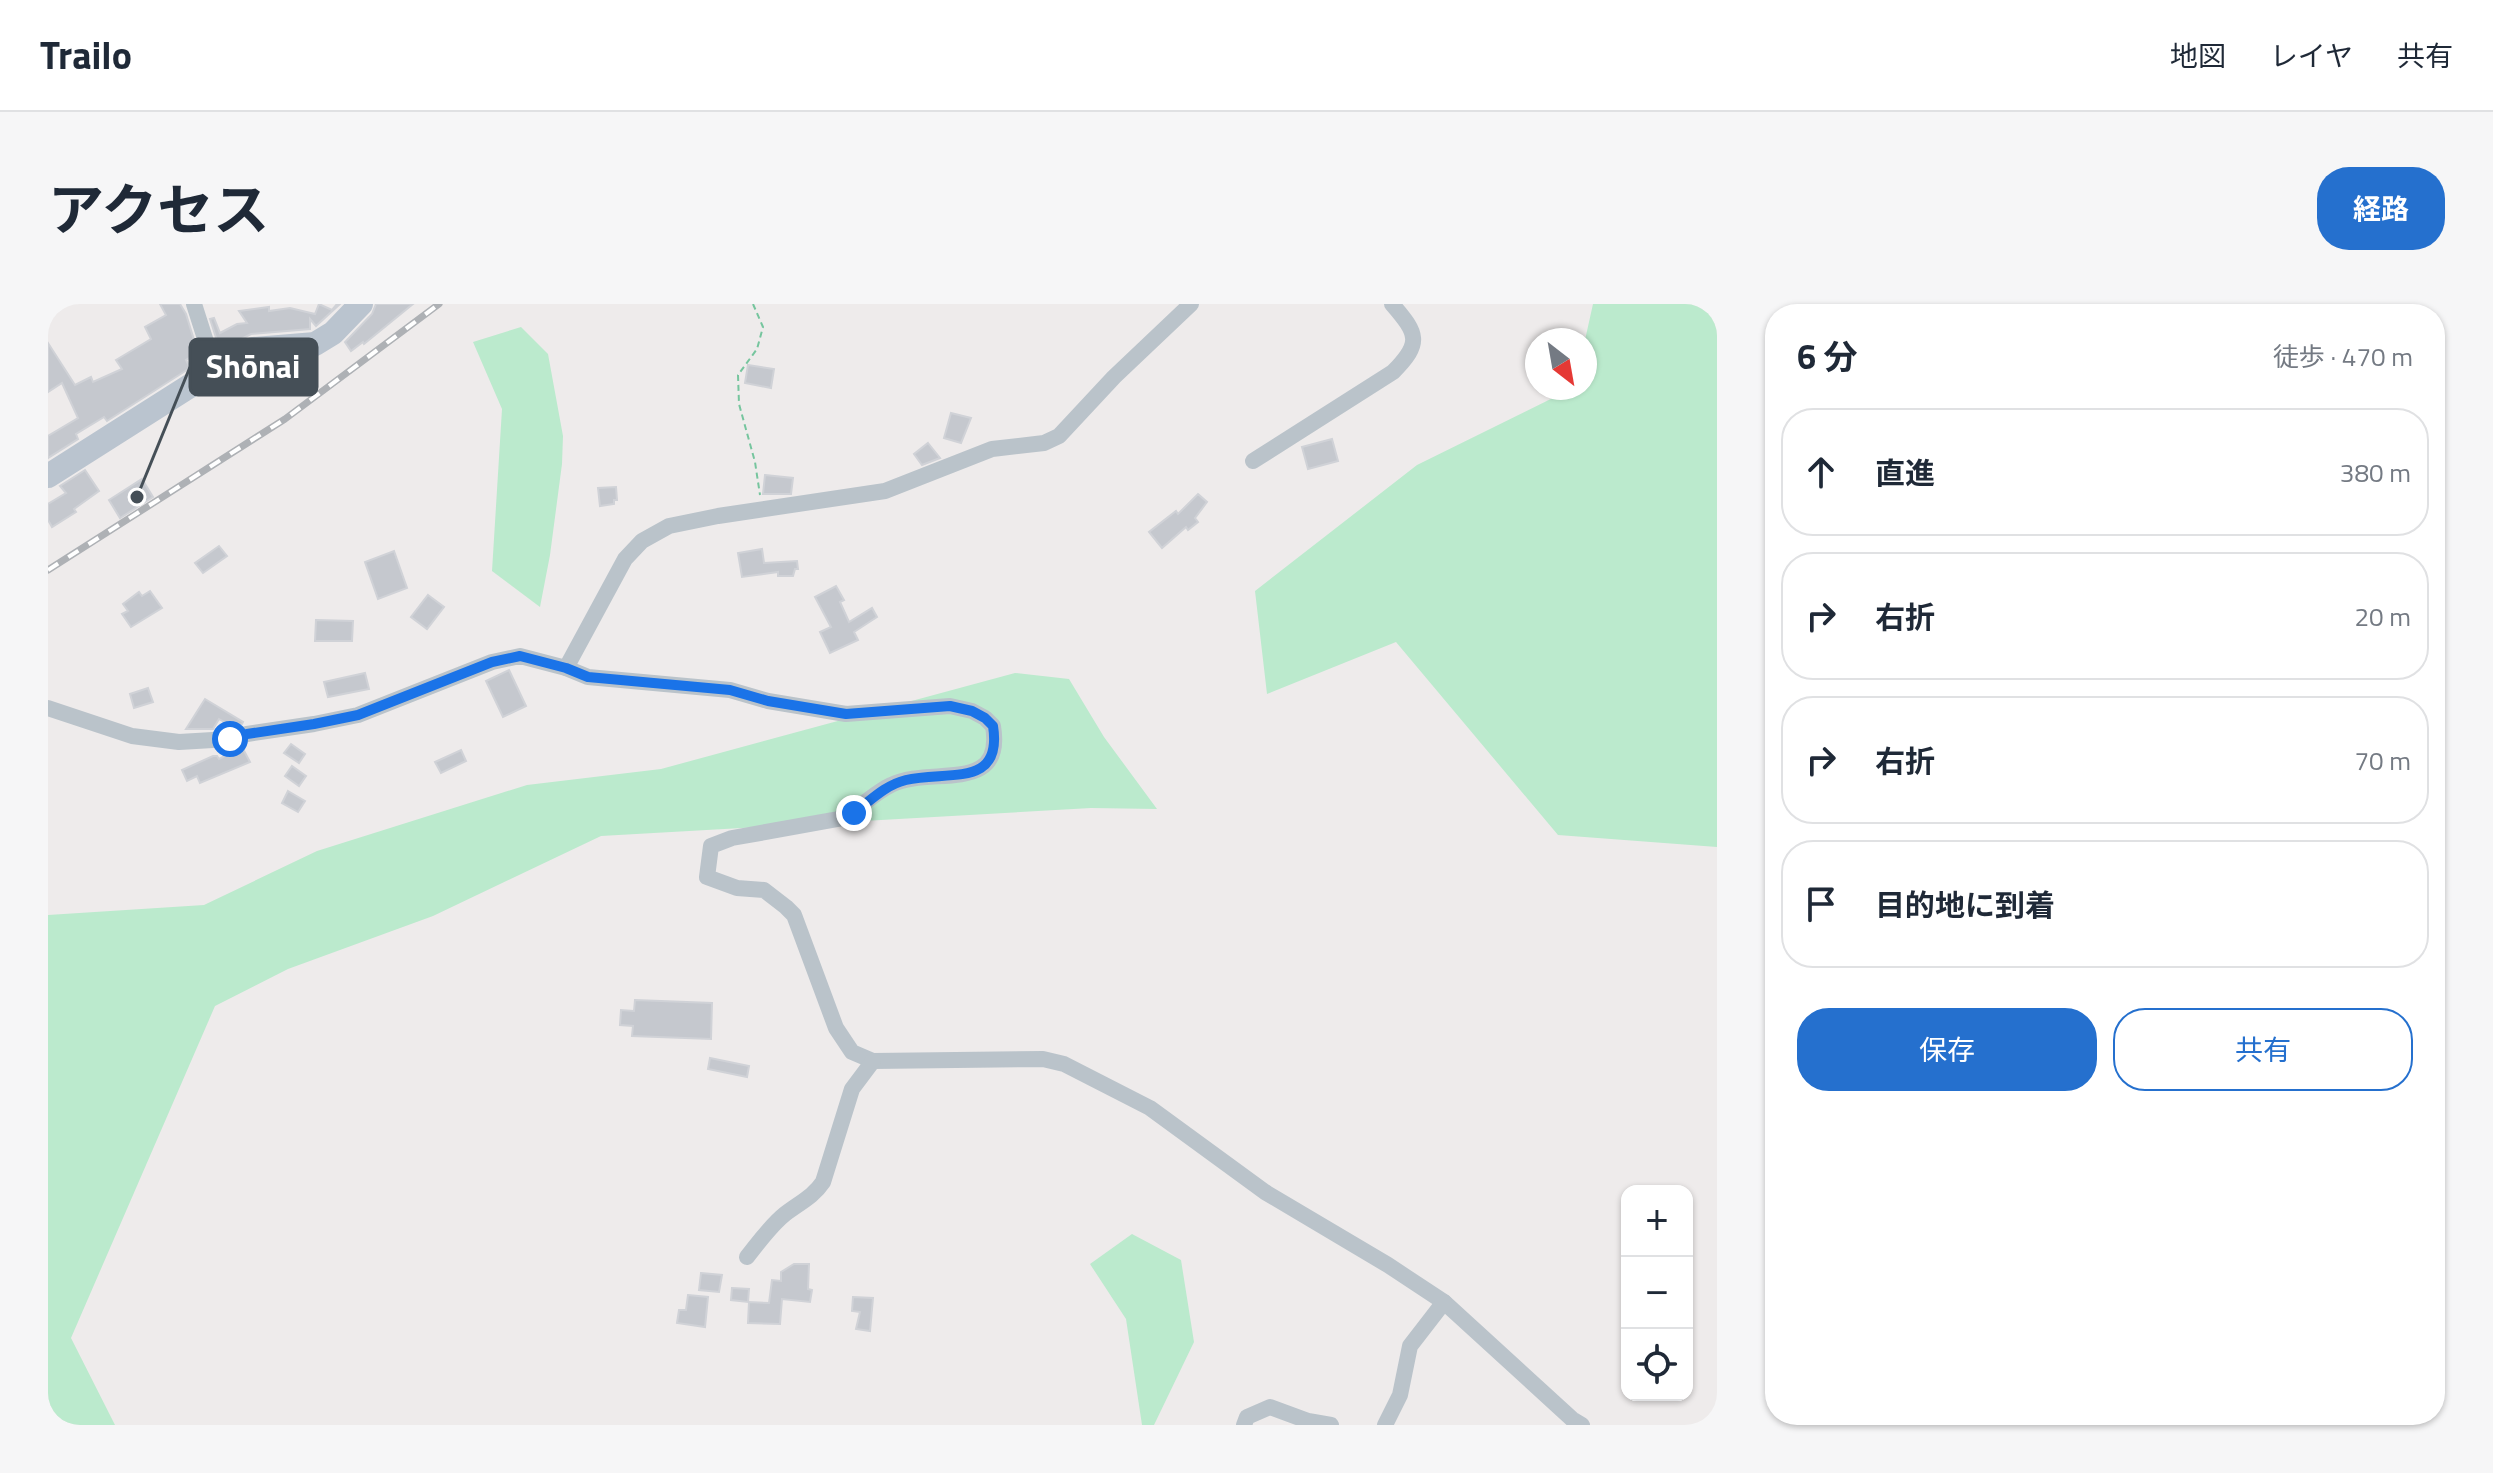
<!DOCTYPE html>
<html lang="ja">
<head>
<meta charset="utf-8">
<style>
  :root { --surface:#fff; --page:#f6f6f7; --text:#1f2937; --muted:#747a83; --line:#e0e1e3; --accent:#2570ce }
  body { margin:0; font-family:"Titillium Web","Noto Sans JP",sans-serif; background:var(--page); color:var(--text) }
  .controls { position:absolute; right:24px; bottom:24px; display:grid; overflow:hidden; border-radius:16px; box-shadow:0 2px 6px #0004 }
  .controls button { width:72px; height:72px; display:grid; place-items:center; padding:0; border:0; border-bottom:2px solid var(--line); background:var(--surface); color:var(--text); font:40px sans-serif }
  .compass { position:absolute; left:1477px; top:24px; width:72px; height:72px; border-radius:50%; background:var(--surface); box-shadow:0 2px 6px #0004; rotate:149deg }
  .stop { position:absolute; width:24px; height:24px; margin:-18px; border:6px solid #1a73e8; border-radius:50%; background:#fff }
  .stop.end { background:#1a73e8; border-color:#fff; box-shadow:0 2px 8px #0008 }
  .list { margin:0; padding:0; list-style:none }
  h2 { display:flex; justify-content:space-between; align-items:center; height:104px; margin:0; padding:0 32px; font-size:34px }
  h2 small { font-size:26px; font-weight:400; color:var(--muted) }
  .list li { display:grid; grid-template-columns:52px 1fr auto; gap:24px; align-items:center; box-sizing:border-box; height:128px; margin:0 16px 16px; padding:0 16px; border:2px solid var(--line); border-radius:32px }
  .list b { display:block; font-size:30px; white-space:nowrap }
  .list em { font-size:26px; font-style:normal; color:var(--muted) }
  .actions { display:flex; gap:16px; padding:24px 32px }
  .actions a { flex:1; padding:18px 0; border:2px solid var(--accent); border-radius:32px; text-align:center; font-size:28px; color:var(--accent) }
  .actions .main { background:var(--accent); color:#fff }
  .icon { flex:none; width:44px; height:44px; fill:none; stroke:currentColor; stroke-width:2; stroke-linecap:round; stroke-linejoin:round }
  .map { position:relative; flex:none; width:1669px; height:1121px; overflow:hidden; border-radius:32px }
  header { display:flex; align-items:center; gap:48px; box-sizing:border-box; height:112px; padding:0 40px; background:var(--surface); border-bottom:2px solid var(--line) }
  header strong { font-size:38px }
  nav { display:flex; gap:44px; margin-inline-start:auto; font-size:28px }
  .intro { display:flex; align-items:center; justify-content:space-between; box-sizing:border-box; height:192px; padding:0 48px }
  h1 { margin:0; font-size:56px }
  .button { padding:20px 36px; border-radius:32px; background:var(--accent); color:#fff; font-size:28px; font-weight:700 }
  main { display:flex; gap:48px; padding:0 48px }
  aside { flex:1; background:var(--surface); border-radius:32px; box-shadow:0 2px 6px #0004 }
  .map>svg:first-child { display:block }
  .green { fill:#bbeacd }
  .building { fill:#c5c8ce; stroke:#d0d2d7; stroke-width:2 }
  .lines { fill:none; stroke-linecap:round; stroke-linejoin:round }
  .path { stroke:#76c59e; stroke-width:2; stroke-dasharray:6 4; stroke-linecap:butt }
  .street { stroke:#bac3ca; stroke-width:16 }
  .secondary { stroke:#bac4cf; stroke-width:24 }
  .rail-casing { stroke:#aeb1b5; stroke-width:7 }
  .rail { stroke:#fff; stroke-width:4; stroke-dasharray:12; stroke-linecap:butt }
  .route { stroke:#1a73e8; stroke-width:10 }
  .leader { fill:none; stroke:#454f57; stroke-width:3 }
  .callout-dot { fill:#454f57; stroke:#fff; stroke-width:3 }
  .callout { fill:#454f57; stroke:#454f57; stroke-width:3 }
  .callout-label { font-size:32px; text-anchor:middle; font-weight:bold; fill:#fff }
</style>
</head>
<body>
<header>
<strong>Trailo</strong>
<nav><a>地図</a><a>レイヤ</a><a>共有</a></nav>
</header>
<div class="intro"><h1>アクセス</h1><a class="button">経路</a></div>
<main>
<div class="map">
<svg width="1669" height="1121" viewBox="0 0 1669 1121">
  <rect width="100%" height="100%" fill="#eeebeb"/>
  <g class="green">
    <path d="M1545,0h124v543l-159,-12 -162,-193 -129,52 -12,-103 162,-126 156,-77h12v-48z"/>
    <path d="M473,23l27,27 15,82 -1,28 -12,91 -10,52 -48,-36 10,-162 -29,-67z"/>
    <path d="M967,369l54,6 35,58 53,72 -66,-1 -490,28 -168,80 -145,53 -73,37 -144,332 44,87h-67v-510l156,-10 113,-54 210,-66 134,-16z"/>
    <path d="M1084,930l49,26 13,82 -40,83h-12l-16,-106 -36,-55z"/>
  </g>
  <g class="building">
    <path d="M112,0h20l6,10 12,39 -12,7 4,8 -83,53 -3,-4 -28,17 2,5 -30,19v-22l30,-18 -16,-35 -14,9v-49l27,42 16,-8 2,5 29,-13 -6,-9 35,-21 -6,-12 21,-12z"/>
    <path d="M271,0l13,6 5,-6h3l-24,22 -6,-7v10l-59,5 -31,16 -10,-31 4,-1 6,15 17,-9 10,-1 -8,-12 30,-4v4l21,-3 25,6z"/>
    <path d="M328,0h37l-49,40 -1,-2 -12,9 -6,-9 27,-28z"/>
    <path d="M267,55l2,15 -47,7 -3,-18z"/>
    <path d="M700,61l26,4 -3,19 -26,-5z"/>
    <path d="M903,109l20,5 -10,25 -17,-5z"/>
    <path d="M1284,135l6,22 -30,8 -6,-22z"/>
    <path d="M880,139l12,15 -18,7 -8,-11z"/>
    <path d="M37,166l14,21 -25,18 2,3 -24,15 -4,-7v-16l18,-11 -6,-7z"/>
    <path d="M717,171l28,3 -2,16h-28z"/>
    <path d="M94,175l11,18 -33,21 -11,-18z"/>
    <path d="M568,183l1,13h-3v4l-14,2 -2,-18z"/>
    <path d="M1150,190l9,8 -12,16 3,4 -10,8 -2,-3 -24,21 -13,-16 27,-21 2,3z"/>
    <path d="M171,242l8,10 -24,17 -8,-10z"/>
    <path d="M714,245l2,14 33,-2 1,8h-3l-2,7h-15v-4l-36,5 -4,-24z"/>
    <path d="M346,247l13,37 -29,11 -13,-37z"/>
    <path d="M788,282l8,14 -4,2 9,20 23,-14 5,9 -23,15 4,8 -28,13 -10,-21 11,-5 -16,-30z"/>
    <path d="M102,287l12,17 -31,19 -9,-13 6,-3 -5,-7 16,-12 3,4z"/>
    <path d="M380,291l16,12 -17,22 -16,-12z"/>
    <path d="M268,316l37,1 -1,20h-37z"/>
    <path d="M461,366l17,36 -23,11 -17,-36z"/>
    <path d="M317,369l4,16 -41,8 -4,-15z"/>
    <path d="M100,384l5,14 -19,6 -4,-14z"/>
    <path d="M157,395l38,23 -1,2 -9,3 -14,-8 -6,10h-27z"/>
    <path d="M243,440l14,10 -6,9 -15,-10z"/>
    <path d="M194,443l8,15 -50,21 -3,-7 -10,5 -5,-11 31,-14h4l2,3z"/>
    <path d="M413,446l5,11 -25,12 -6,-11z"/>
    <path d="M244,462l14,10 -7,10 -14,-10z"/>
    <path d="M240,487l17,10 -7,11 -16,-9z"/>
    <path d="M587,696l77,3 -1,36 -79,-3 1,-10 -13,-1 1,-15 13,1z"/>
    <path d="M662,754l39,8 -2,11 -39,-8z"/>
    <path d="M746,960h15l-1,25 4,1 -2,12 -28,-3 -2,25 -32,-1 1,-21 20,1 3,-23 9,1v-9z"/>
    <path d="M653,969l21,2 -3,17 -20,-2z"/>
    <path d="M684,984l17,1 -1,13 -17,-2z"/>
    <path d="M640,991l20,2 -3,30 -28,-4 2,-13h7z"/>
    <path d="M805,993l20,1 -3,33 -14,-2 4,-17 -8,-1z"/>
  </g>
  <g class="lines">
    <path class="path" d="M705,0l10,23 -6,22 -19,26 1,29 16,58 5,33"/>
    <g class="street">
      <path d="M146,0l21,66"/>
      <path d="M1205,157l140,-89c29,-29 25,-38 -1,-68"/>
      <path d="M518,364l59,-109 17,-18 27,-15 49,-10 167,-25 107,-42 52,-6 15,-7 55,-59 77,-73"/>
      <path d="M0,404l84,28 47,6 51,-3 17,-5 67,-10 44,-9 134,-53 28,-6 46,12 22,9 142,13 38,11 78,13 104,-8 22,5 13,7 8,8c12,70 -63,39 -102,59 -19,9 -33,26 -53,34l-106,19 -21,8 -4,31 30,11 27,2 22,17 8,8 42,113 16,24 21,9 170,-2 21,5 86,44 115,84 123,73 56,37 128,117 10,6"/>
      <path d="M699,953c12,-15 23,-31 38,-43 14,-11 28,-17 38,-32l29,-93 21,-28"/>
      <path d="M1196,1121l3,-8 23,-10 38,14 23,4"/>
      <path d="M1337,1121l15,-30 10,-49 34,-44"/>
    </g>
    <path class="secondary" d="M0,172l167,-106 38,-21 62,-5 18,-11 28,-29"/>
    <g class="rail-casing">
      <path id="rail" d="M0,266l237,-151 154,-115"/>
    </g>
    <use href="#rail" class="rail"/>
  </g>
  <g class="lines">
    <path class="route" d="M182,435l17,-5 67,-10 44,-9 134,-53 28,-6 46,12 22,9 142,13 38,11 78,13 104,-8 22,5 13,7 8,8c10,63 -47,44 -87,54 -21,5 -36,21 -52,33"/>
  </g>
  <path class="leader" d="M89 193L142 63"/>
  <circle class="callout-dot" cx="89" cy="193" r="8"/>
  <rect class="callout" x="142" y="35" width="127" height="56" rx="8"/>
  <g class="callout-label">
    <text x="205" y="74">Shōnai</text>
  </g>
</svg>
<div class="controls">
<button>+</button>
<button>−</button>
<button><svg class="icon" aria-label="locate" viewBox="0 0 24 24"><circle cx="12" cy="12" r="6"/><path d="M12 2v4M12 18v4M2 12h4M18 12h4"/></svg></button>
</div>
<svg class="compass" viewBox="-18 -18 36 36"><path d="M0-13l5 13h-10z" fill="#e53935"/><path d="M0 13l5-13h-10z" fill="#747a83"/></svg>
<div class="stop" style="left:182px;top:435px"></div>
<div class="stop end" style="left:806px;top:509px"></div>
</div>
<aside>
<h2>6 分<small>徒歩 · 470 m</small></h2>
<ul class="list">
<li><svg class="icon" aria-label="ahead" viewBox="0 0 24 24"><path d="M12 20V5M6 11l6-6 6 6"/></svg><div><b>直進</b></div><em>380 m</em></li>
<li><svg class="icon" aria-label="right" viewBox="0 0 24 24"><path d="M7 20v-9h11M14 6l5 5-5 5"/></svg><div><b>右折</b></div><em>20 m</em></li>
<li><svg class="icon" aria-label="right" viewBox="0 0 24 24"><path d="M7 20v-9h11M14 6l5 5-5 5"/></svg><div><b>右折</b></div><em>70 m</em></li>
<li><svg class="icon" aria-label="arrive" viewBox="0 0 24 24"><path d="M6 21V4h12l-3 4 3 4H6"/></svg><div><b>目的地に到着</b></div></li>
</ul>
<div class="actions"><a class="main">保存</a><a>共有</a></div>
</aside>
</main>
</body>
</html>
